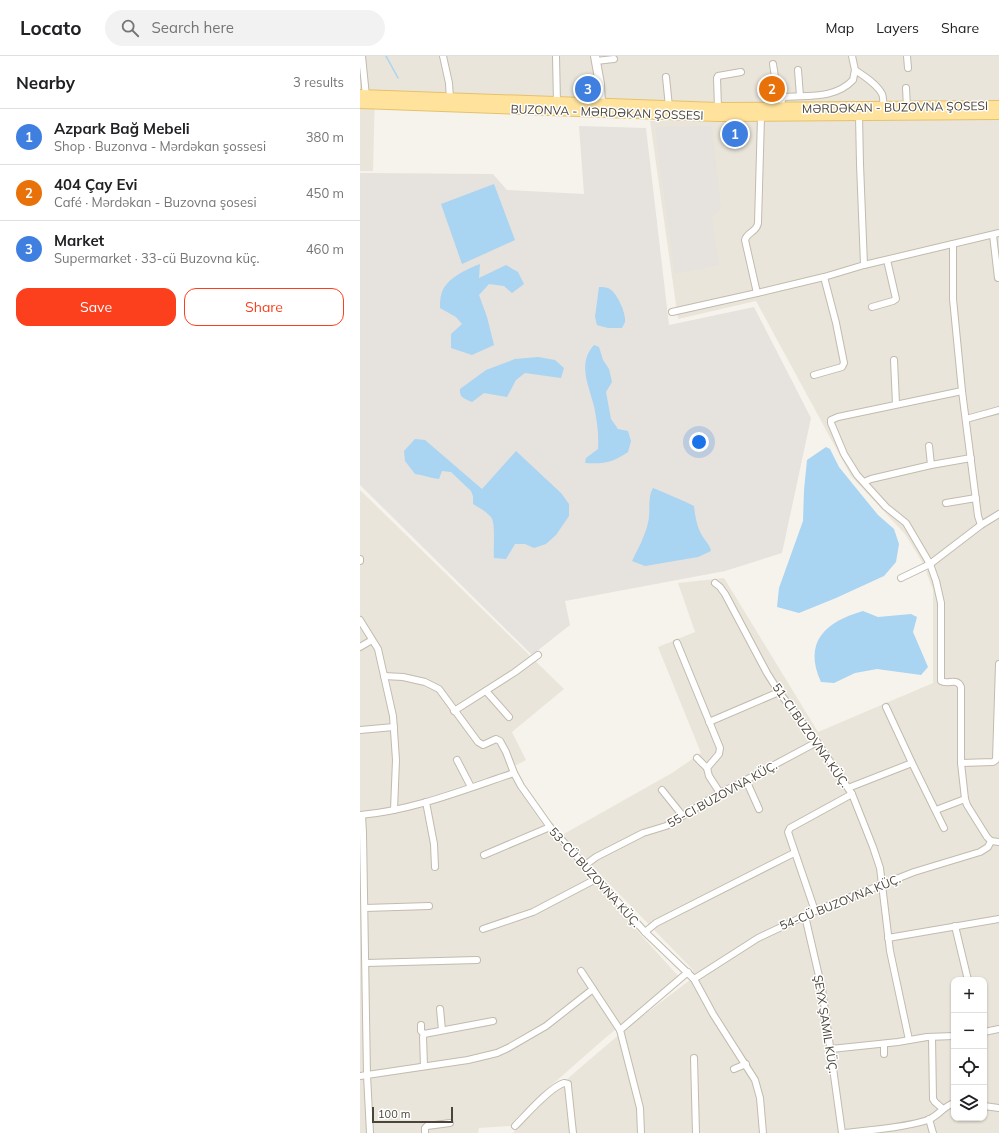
<!DOCTYPE html>
<html lang="en">
<head>
<meta charset="utf-8">
<style>
  :root { --surface:#fff; --page:#f2f2f2; --text:#202124; --muted:#757577; --line:#e0e0e0; --accent:#fc3f1d }
  body { margin:0; font-family:Mulish,sans-serif; background:var(--page); color:var(--text) }
  .controls { position:absolute; right:12px; bottom:12px; display:grid; overflow:hidden; border-radius:8px; box-shadow:0 1px 3px #0004 }
  .controls button { width:36px; height:36px; display:grid; place-items:center; padding:0; border:0; border-bottom:1px solid var(--line); background:var(--surface); color:var(--text); font:20px sans-serif }
  .scale { position:absolute; left:12px; bottom:10px; width:81px; box-sizing:border-box; padding-left:4px; border:2px solid #4b4439; border-top:0; font-size:11px; line-height:14px; white-space:nowrap; color:#4b4439; -webkit-text-stroke:3px #fff; paint-order:stroke }
  .you { position:absolute; left:339px; top:386px; width:14px; height:14px; margin:-10px; border:3px solid #fff; border-radius:50%; background:#1a73e8; box-shadow:0 0 0 6px #1a73e833 }
  .badge { display:grid; place-items:center; width:26px; height:26px; border-radius:50%; background:var(--accent); color:#fff; font-size:13px; font-weight:700 }
  .pin { position:absolute; translate:-50% -50%; border:2px solid #fff; box-shadow:0 1px 4px #0006 }
  .list { margin:0; padding:0; list-style:none }
  h2 { display:flex; justify-content:space-between; align-items:center; height:52px; margin:0; padding:0 16px; font-size:17px }
  h2 small { font-size:13px; font-weight:400; color:var(--muted) }
  .list li { display:grid; grid-template-columns:26px 1fr auto; gap:12px; align-items:center; box-sizing:border-box; height:56px; padding:0 16px; border-top:1px solid var(--line) }
  .list b { display:block; font-size:15px; white-space:nowrap }
  .list p { margin:0; font-size:13px; white-space:nowrap; color:var(--muted) }
  .list em { font-size:13px; font-style:normal; color:var(--muted) }
  .actions { display:flex; gap:8px; padding:12px 16px }
  .actions a { flex:1; padding:9px 0; border:1px solid var(--accent); border-radius:12px; text-align:center; font-size:14px; color:var(--accent) }
  .actions .main { background:var(--accent); color:#fff }
  .icon { flex:none; width:22px; height:22px; fill:none; stroke:currentColor; stroke-width:2; stroke-linecap:round; stroke-linejoin:round }
  .map { position:relative; flex:none; width:639px; height:1077px; overflow:hidden }
  header { display:flex; align-items:center; gap:24px; box-sizing:border-box; height:56px; padding:0 20px; background:var(--surface); border-bottom:1px solid var(--line) }
  header strong { font-size:19px }
  nav { display:flex; gap:22px; margin-inline-start:auto; font-size:14px }
  .search { width:280px; height:36px; background:var(--page); display:flex; align-items:center; gap:10px; box-sizing:border-box; padding:0 14px; border-radius:22px; color:var(--muted); font-size:15px }
  main { display:flex }
  aside { flex:1; background:var(--surface) }
  .map>svg:first-child { display:block }
  .residential { fill:#eae5da; fill-rule:evenodd }
  .industrial { fill:#e6e2dd }
  .water { fill:#a9d4f2 }
  .lines { fill:none; stroke-linecap:round; stroke-linejoin:round }
  .stream { stroke:#a9d4f2; stroke-width:1.5 }
  .minor-casing { stroke:#c2bbae; stroke-width:8 }
  .tertiary-casing { stroke:#c2bbae; stroke-width:10 }
  .primary-casing { stroke:#e6c16a; stroke-width:12 }
  .minor { stroke:#fff; stroke-width:6 }
  .tertiary { stroke:#fff; stroke-width:8 }
  .primary { stroke:#ffe39c; stroke-width:10 }
  .labels { text-anchor:middle; dominant-baseline:central; stroke-width:3; stroke-linejoin:round; paint-order:stroke }
  .street-label { font-size:12px; fill:#4b4439; stroke:#fff }
</style>
</head>
<body>
<header>
<strong>Locato</strong>
<div class="search"><svg class="icon" aria-label="search" viewBox="0 0 24 24"><circle cx="10" cy="10" r="6"/><path d="M15 15l6 6"/></svg>Search here</div>
<nav><a>Map</a><a>Layers</a><a>Share</a></nav>
</header>
<main>
<aside>
<h2>Nearby<small>3 results</small></h2>
<ul class="list">
<li><span class="badge" style="background:#3f7fe0">1</span><div><b>Azpark Bağ Mebeli</b><p>Shop · Buzonva - Mərdəkan şossesi</p></div><em>380 m</em></li>
<li><span class="badge" style="background:#e8710a">2</span><div><b>404 Çay Evi</b><p>Café · Mərdəkan - Buzovna şosesi</p></div><em>450 m</em></li>
<li><span class="badge" style="background:#3f7fe0">3</span><div><b>Market</b><p>Supermarket · 33-cü Buzovna küç.</p></div><em>460 m</em></li>
</ul>
<div class="actions"><a class="main">Save</a><a>Share</a></div>
</aside>
<div class="map">
<svg width="639" height="1077" viewBox="0 0 639 1077">
  <rect width="100%" height="100%" fill="#f6f3ec"/>
  <g class="residential">
    <path d="M0,0h639v46l-243,1 -149,-3 -232,-8 -2,79h-13z"/>
    <path d="M639,62v392l-6,3 -69,52 -19,-31 -54,-58 -95,-175 -78,18 -28,-198z"/>
    <path d="M0,434l204,199 -52,43 14,28 -17,9 9,19 23,34 17,21 121,134 -75,62 -58,51 -36,36 -31,2 -1,5h-118z"/>
    <path d="M639,461v616h-486l31,-32 30,-28 54,-46 62,-47 3,-10 -131,-135 110,-62 29,-20 -43,-106 37,-15 -17,-49 46,-5 94,154 115,-49v-93l-7,-19zM594,924h30v138h-30z"/>
  </g>
  <g class="industrial">
    <path d="M219,70l67,2 23,197 85,-18 57,111 -29,135 -57,18 -160,30 5,24 -38,30 -172,-170v-312l133,1 14,16 77,4z"/>
    <path d="M352,70l9,83 -9,7 7,49 -44,9 -20,-147z"/>
  </g>
  <g class="water">
    <path d="M134,128l21,56 -53,24 -21,-60z"/>
    <path d="M120,208l-1,14 27,-13 12,7 6,12 -12,9 -8,-7 -15,-2 -10,11 8,22 7,28 -22,10 -21,-7v-14l11,-10 -6,-7 -16,-9c0,-4 0,-11 2,-16 5,-14 25,-23 38,-28z"/>
    <path d="M239,231c3,0 6,0 9,1 9,4 18,25 17,34 -1,2 -2,4 -3,6h-14l-11,-3 -2,-8z"/>
    <path d="M234,289l5,2 4,13 6,9 3,13 -6,10 5,27 7,10 10,2 3,10 -3,11c-16,11 -24,12 -43,11l1,-5 12,-9c1,-15 -1,-28 -4,-43 -5,-20 -17,-43 0,-61z"/>
    <path d="M178,301l17,3 9,8 -3,10 -36,-5 -9,7 -9,17 -23,-4 -12,9c-7,-3 -13,-4 -12,-13l26,-19 29,-11z"/>
    <path d="M55,383l10,1 57,49 34,-38 45,42 8,11v12l-13,19 -10,9 -12,4 -9,-4h-10l-9,15 -12,-1c-1,-10 2,-34 -3,-41 -4,-5 -13,-10 -18,-13v-8l-2,-5 -20,-19 -9,-1 -3,8c-9,-1 -16,-4 -24,-5l-10,-13 -1,-10z"/>
    <path d="M466,391l4,2 9,18 21,26 18,22 16,14 5,15 -3,18 -12,14 -48,22 -37,15 -22,-6 2,-19 24,-67 1,-31 3,-30z"/>
    <path d="M293,432c14,6 27,11 41,18 1,10 3,22 9,31 3,5 7,8 8,14l-13,6 -53,9 -13,-5c6,-12 13,-25 16,-38 3,-12 -1,-24 5,-35z"/>
    <path d="M503,555l15,6 33,-3 6,3 -4,15 15,35 -7,8 -44,-6 -22,4 -21,10 -13,-1c-18,-40 4,-60 42,-71z"/>
  </g>
  <g class="lines">
    <path class="stream" d="M26,0l12,22"/>
    <g class="minor-casing">
      <g id="minor">
        <path d="M2,0l4,40"/>
        <path d="M83,0l6,27 1,16"/>
        <path d="M196,0l1,47"/>
        <path d="M492,0l3,14c9,6 22,14 27,24 2,4 1,9 1,13"/>
        <path d="M547,0l1,12"/>
        <path d="M236,5l18,-2"/>
        <path d="M413,8l4,26 5,9"/>
        <path d="M438,14l2,26"/>
        <path d="M306,21l3,30"/>
        <path d="M546,32l1,19"/>
        <path d="M358,52l-1,-30 1,-2 23,-4"/>
        <path d="M421,52l1,-9 3,-2c23,-2 50,2 68,-17l2,-10"/>
        <path d="M499,59l1,49 4,101"/>
        <path d="M633,179l5,43"/>
        <path d="M593,188v55l9,92 16,125 3,9"/>
        <path d="M397,237l-12,-53c2,-8 12,-8 13,-17l3,-106"/>
        <path d="M512,251l21,-6 3,-2 -9,-39"/>
        <path d="M312,256l85,-19 67,-16 40,-12 135,-32"/>
        <path d="M534,304l2,44"/>
        <path d="M454,319l28,-8 2,-4 -8,-40 -12,-46"/>
        <path d="M602,335l-124,26 -7,3v3l13,31 13,21 29,32 20,16 24,41 6,17 5,22v78c7,4 16,-4 20,6v76l4,36 2,6 20,32 4,4 8,1"/>
        <path d="M606,363l33,-9"/>
        <path d="M569,390l2,19"/>
        <path d="M504,426l7,-3 60,-14 40,-7"/>
        <path d="M586,447l30,-5"/>
        <path d="M0,503v2"/>
        <path d="M541,522l29,-14 51,-39 18,-11"/>
        <path d="M355,527l5,4 5,7 42,79 12,19 38,50 35,52 21,53 7,21 10,83 19,89"/>
        <path d="M0,564l18,29 15,67 3,44 -2,50"/>
        <path d="M317,587l43,105 -1,6 -12,14 2,8 11,17"/>
        <path d="M0,591l12,-7"/>
        <path d="M24,620l19,1 22,5 14,7 39,53 5,3 13,-6 4,2 6,11 8,21 7,13 29,41 95,105 49,47 19,35 42,66 5,18 3,35"/>
        <path d="M126,635l23,26"/>
        <path d="M526,651l26,56 32,65"/>
        <path d="M94,655l61,-39 23,-17"/>
        <path d="M349,666l70,-30"/>
        <path d="M0,674l34,-3"/>
        <path d="M337,702l10,10"/>
        <path d="M97,704l14,27"/>
        <path d="M601,707l32,-1 3,-2 3,-96"/>
        <path d="M386,724l13,29"/>
        <path d="M488,732l64,-25"/>
        <path d="M302,734l20,25"/>
        <path d="M66,746l8,42 1,23"/>
        <path d="M576,754l29,-11"/>
        <path d="M0,759c54,-5 103,-25 154,-42"/>
        <path d="M2,759l1,18 4,242 3,58"/>
        <path d="M124,799l66,-28"/>
        <path d="M224,810l12,-9 47,-24 23,-7 54,-33 26,-13 71,-38"/>
        <path d="M5,852l64,-2"/>
        <path d="M455,855l-27,-79 2,-4 62,-34"/>
        <path d="M445,860l17,73 20,144"/>
        <path d="M595,870l13,54"/>
        <path d="M123,873l50,-17 63,-33"/>
        <path d="M285,876l11,-9 138,-70"/>
        <path d="M528,882l111,-19"/>
        <path d="M6,907l111,-3"/>
        <path d="M221,915l39,59 20,78 1,25"/>
        <path d="M334,923l64,-41 57,-27 99,-39 66,-20 8,-5 3,-6"/>
        <path d="M80,953l2,21"/>
        <path d="M61,969v6l3,3"/>
        <path d="M260,974l68,-58"/>
        <path d="M624,976l15,-3"/>
        <path d="M572,981l1,62 2,3 8,7"/>
        <path d="M524,988v10"/>
        <path d="M471,993l67,-7 29,-5 27,-1"/>
        <path d="M334,1002l2,75"/>
        <path d="M64,1010l-1,-29 1,-3 69,-13"/>
        <path d="M374,1013l12,-5"/>
        <path d="M0,1020l108,-16 29,-7 11,-5 38,-22 47,-37"/>
        <path d="M624,1050l15,2"/>
        <path d="M569,1063l4,14"/>
        <path d="M155,1070c11,-11 35,-39 49,-43l4,1v2l5,47"/>
        <path d="M65,1077v-5l2,-2 23,-3"/>
        <path d="M484,1077c27,-3 58,-5 84,-13 10,-4 16,-14 26,-17"/>
      </g>
    </g>
    <g class="tertiary-casing">
      <path id="tertiary" d="M235,0l5,28 1,21"/>
    </g>
    <g class="primary-casing">
      <g id="primary">
        <path d="M0,39l358,13 281,-2"/>
        <path d="M0,47l358,13 281,-2"/>
      </g>
    </g>
    <use href="#minor" class="minor"/>
    <use href="#tertiary" class="tertiary"/>
    <use href="#primary" class="primary"/>
  </g>
  <g class="labels">
    <g class="street-label">
      <text transform="translate(535 51) rotate(-1)">MƏRDƏKAN - BUZOVNA ŞOSESI</text>
      <text transform="translate(247 56) rotate(2)">BUZONVA - MƏRDƏKAN ŞOSSESI</text>
      <text transform="translate(451 679) rotate(55)">51-CI BUZOVNA KÜÇ.</text>
      <text transform="translate(362 738) rotate(-29)">55-CI BUZOVNA KÜÇ.</text>
      <text transform="translate(235 821) rotate(48)">53-CÜ BUZOVNA KÜÇ.</text>
      <text transform="translate(480 846) rotate(-22)">54-CÜ BUZOVNA KÜÇ.</text>
      <text transform="translate(466 968) rotate(81)">ŞEYX ŞAMIL KÜÇ.</text>
    </g>
  </g>
</svg>
<div class="controls">
<button>+</button>
<button>−</button>
<button><svg class="icon" aria-label="locate" viewBox="0 0 24 24"><circle cx="12" cy="12" r="6"/><path d="M12 2v4M12 18v4M2 12h4M18 12h4"/></svg></button>
<button><svg class="icon" aria-label="layers" viewBox="0 0 24 24"><path d="M12 4l9 5-9 5-9-5zM3 14l9 5 9-5"/></svg></button>
</div>
<div class="scale">100 m</div>
<div class="you"></div>
<div class="pin badge" style="left:375px;top:78px;background:#3f7fe0">1</div>
<div class="pin badge" style="left:412px;top:33px;background:#e8710a">2</div>
<div class="pin badge" style="left:228px;top:33px;background:#3f7fe0">3</div>
</div>
</main>
</body>
</html>
